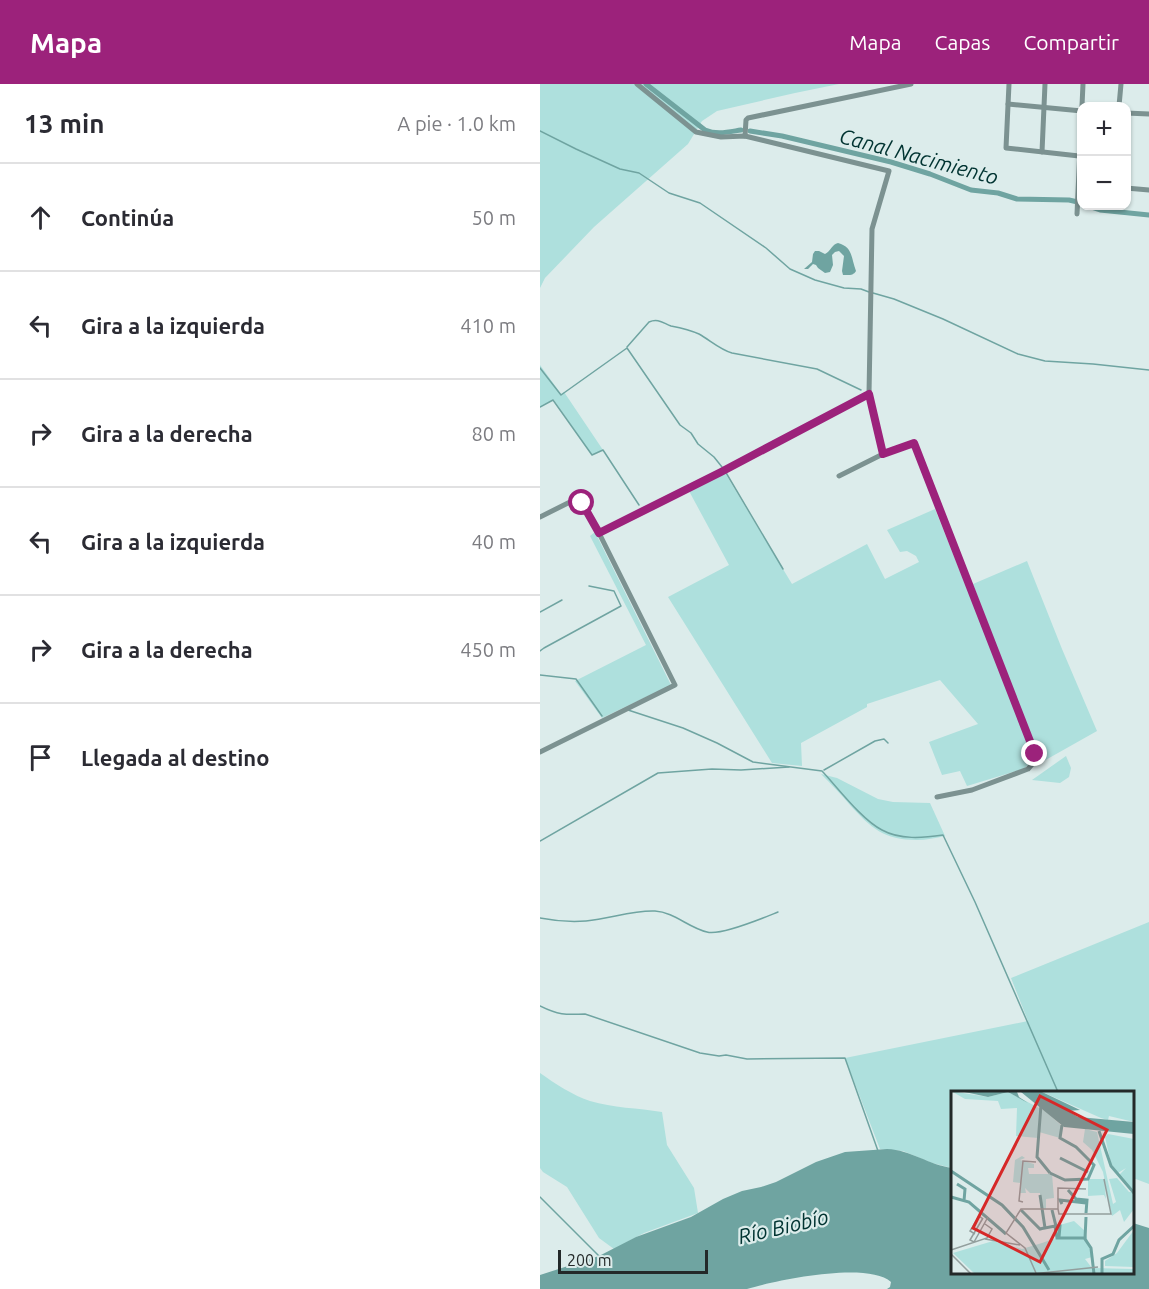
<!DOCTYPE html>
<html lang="es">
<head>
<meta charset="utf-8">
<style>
  :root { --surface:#fff; --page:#f2f2f3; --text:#2b2b33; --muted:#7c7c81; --line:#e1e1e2; --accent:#9c227b }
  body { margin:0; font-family:Ubuntu,sans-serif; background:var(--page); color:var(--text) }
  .controls { position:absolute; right:18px; top:18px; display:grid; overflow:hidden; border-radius:12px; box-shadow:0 2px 4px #0004 }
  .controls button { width:54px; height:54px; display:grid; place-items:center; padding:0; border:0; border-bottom:2px solid var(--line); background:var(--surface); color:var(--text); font:30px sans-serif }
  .scale { position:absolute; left:18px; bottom:15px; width:150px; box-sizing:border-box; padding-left:6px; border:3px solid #232929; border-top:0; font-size:16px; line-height:21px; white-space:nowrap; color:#232929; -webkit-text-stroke:4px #dceceb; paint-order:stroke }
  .stop { position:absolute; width:18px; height:18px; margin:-14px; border:4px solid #9c227b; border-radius:50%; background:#fff }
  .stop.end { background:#9c227b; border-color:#fff; box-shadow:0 2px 6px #0008 }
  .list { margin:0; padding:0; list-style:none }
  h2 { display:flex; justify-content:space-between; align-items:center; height:78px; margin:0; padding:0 24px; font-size:26px }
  h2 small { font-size:20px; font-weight:400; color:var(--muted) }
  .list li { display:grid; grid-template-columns:39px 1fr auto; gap:18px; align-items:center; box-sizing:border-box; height:108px; padding:0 24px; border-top:2px solid var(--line) }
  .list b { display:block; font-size:22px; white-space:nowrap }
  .list em { font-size:20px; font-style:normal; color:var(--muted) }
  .icon { flex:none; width:33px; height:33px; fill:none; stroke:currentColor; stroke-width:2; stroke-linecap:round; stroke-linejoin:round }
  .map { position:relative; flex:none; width:609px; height:1205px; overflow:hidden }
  header { display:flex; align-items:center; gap:36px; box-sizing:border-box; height:84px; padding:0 30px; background:var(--accent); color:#fff }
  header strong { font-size:28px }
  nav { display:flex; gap:33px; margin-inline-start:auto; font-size:21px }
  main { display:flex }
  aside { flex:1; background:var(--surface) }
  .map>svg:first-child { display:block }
  .green { fill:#aee0dd }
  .water { fill:#6fa4a1 }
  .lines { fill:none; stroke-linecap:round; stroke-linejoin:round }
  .stream { stroke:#6fa4a1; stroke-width:1.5 }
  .canal { stroke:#6fa4a1; stroke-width:5 }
  .street { stroke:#7c9291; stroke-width:5 }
  .route { stroke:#9c227b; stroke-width:8 }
  .labels { text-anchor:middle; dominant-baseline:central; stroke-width:4.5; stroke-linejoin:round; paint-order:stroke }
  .water-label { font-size:21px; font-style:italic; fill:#003331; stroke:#dceceb }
  .inset-river { fill:none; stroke:#6fa4a1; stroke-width:3 }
  .inset-road { fill:none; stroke:#929e9d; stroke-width:1.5 }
  .view { fill:#d62828; fill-opacity:0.15; stroke:#d62828; stroke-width:3 }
  .inset-edge { fill:none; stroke:#232929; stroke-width:3 }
</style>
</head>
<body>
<header>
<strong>Mapa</strong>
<nav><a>Mapa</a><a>Capas</a><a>Compartir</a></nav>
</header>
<main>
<aside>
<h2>13 min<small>A pie · 1.0 km</small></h2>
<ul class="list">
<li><svg class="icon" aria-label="ahead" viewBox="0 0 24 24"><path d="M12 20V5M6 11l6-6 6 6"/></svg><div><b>Continúa</b></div><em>50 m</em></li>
<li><svg class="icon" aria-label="left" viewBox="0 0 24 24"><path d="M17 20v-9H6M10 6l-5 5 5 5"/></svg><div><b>Gira a la izquierda</b></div><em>410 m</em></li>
<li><svg class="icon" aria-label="right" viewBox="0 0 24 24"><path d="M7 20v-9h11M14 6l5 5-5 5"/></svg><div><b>Gira a la derecha</b></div><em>80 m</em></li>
<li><svg class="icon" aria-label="left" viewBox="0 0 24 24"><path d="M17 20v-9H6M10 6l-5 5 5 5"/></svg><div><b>Gira a la izquierda</b></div><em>40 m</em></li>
<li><svg class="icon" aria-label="right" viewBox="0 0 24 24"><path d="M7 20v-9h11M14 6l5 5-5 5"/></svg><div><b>Gira a la derecha</b></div><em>450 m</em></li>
<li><svg class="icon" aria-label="arrive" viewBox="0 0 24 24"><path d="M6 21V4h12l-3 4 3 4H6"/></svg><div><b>Llegada al destino</b></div></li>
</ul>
</aside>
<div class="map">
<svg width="609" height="1205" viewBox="0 0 609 1205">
  <rect width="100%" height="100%" fill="#dceceb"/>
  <g class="green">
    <path d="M0,0h299l-44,9 -78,18 -15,10 -14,23 -94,83 -49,51 -5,10z"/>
    <path d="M0,281l21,29 3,-2 39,58 -11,5 -38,-55 -14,7z"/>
    <path d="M185,389l67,111 75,-40 18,35 34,-17 -3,-6 -9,-5 -7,1 -13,-22 48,-21 98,245c-1,7 -4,11 -10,15l-56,17 -7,-15 -18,4 -13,-33 49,-18 -38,-44 -73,24v3l-66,36 1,23 -30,-3 -104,-166 61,-32 -40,-74z"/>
    <path d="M55,448l76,153 -69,33 -27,-37 71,-36 -56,-109z"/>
    <path d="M487,477l35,88 35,82 -55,31 -34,-85 -35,-93z"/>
    <path d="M526,672l5,12 -2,9 -9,6 -28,-3z"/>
    <path d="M281,690l16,4 41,21 15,3 37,1 15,33c-9,2 -19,4 -28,4 -33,0 -46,-12 -67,-35 -9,-11 -19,-21 -29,-31z"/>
    <path d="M609,838v262l-16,-6 -1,-86h-180v76l-20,-5 -29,-12 -23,-2 -35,-91 183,-37 -17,-43z"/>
    <path d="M0,989c14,10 34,23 50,28 23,7 48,7 72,11l5,33 27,43 4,25 -54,20 -30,16 -15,-11 -32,-51 -24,-15 -3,-4z"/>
  </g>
  <g class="water">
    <path d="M298,159c15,4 13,15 18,28 -3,5 -7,4 -13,4l-1,-4 2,-15 -5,-5 -4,1 -3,3 1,10 -3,7 -5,1 -7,-5 -2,-3 -3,-1 -5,5h-4l8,-7 1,-8 2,-3h4l6,3c6,-3 7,-10 13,-11z"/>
    <path d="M347,1065c24,1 42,16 65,19v104h180l1,-49 16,5v61h-262l3,-2 1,-5c-23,-21 -115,-2 -144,7h-207v-14l59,-19 37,-19 55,-20 32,-18 19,-8 19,-4 15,-5 40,-20 29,-10z"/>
  </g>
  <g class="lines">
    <g class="stream">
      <path d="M0,47l36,18 44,20 19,4 30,20 31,10 66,45 24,21 25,11 29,8 17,1 8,3"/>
      <path d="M333,209l21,6 49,20 75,35 27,7 48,3 56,6"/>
      <path d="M87,263l22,-25c9,-4 14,1 22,4 10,2 19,4 28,8 11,6 20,15 33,19l85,16 44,21"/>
      <path d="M0,284l21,27 66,-47 53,77 11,8 7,11 16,13 8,10"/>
      <path d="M0,323l13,-7 39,55 11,-5 36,55"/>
      <path d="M185,387l58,98"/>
      <path d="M0,528l22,-12"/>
      <path d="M0,567l4,-3 77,-42 -7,-15 -25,-5"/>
      <path d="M0,591l36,4 26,37"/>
      <path d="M88,626l55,18 34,15 36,19 69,9c16,17 40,49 60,59 18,10 41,8 61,5l32,67 83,190"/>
      <path d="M284,686l51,-29 9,-2 4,4"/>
      <path d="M0,757l118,-68 54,-4 29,1 48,-3"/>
      <path d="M0,834c15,3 31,4 46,3 24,-2 46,-11 69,-10 19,1 34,17 52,21 14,4 56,-14 71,-20"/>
      <path d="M0,922c18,9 25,9 45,8l115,39 19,3 7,-1 21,4 98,-1 33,93"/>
      <path d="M0,1113l59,59"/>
    </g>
    <g class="canal">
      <path d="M106,0l59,46c12,5 23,2 36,0"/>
      <path d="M210,47l32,5 109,26 39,12 41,16 27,3 19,6 52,1 13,3"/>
      <path d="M548,122l12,4 49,5"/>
    </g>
    <g class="street">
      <path d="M469,0l-3,64 73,8"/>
      <path d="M468,20l74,7"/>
      <path d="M579,22l2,-22"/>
      <path d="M586,29l23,1"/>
      <path d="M205,52l1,-16 2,-2 163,-34"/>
      <path d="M502,68l3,-68"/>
      <path d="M586,104l23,2"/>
      <path d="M537,130l6,-130"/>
      <path d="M343,370l31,-11 121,311 -1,8 -6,7 -56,21 -35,7"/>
      <path d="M299,392l44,-22 -14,-60"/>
      <path d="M0,433l34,-17h5l3,3 17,30"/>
      <path d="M0,668l135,-67 -76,-152 122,-61 148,-78 3,-165 17,-58 -144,-35 -24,1 -25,-5 -59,-48"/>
    </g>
  </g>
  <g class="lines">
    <path class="route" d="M42,419l17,30 122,-61 148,-78 14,60 31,-11 121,311"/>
  </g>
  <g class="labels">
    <g class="water-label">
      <text transform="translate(379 72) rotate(15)">Canal Nacimiento</text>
      <text transform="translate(243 1142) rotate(-13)">Río Biobío</text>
    </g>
  </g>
  <g transform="translate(411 1007)">
    <rect width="183" height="183" fill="#dceceb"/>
    <path d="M0,0l37,6 20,-5 37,19 17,15 -2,12 -21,-6 -1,6 -22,-2 1,-28 -16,1 -3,-8 -33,-2zM89,0h94v31l-25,-6 -1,4 -7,-2zM134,38l12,3 16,72 3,-2 -7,-23 8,-1 12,14h5v17l-10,13 -4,-12 -8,6 -9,-44 -11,-22 -9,-8zM157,43l26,5 -1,53 -14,-17 7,-7 -8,5 -7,-9 -6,-27zM71,65l3,2 -5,2 14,4v4h-6l1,6h23l2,24 -8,1v10h-5l-1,-16h-10l-5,-5 1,5h-6l1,-10 -8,-1 2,-22zM137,88h16l2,20 -2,-4 -16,1zM102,127l3,8 18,-5 11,10 7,26 -7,2 7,9 41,1 1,5h-159l-22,-21 40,-12 29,8 20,-6 14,-5zM183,139v37l-29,-1v-5l12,-8z" fill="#aee0dd"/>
    <path d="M9,0h80l40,19 -12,1 10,6 56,5v12l-70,-7 -43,-35h-4l2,5 9,6 -20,-11 -20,5z" fill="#6fa4a1"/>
    <path class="inset-river" d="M90,14l-4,52 13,16M148,40l12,35 23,27M109,67l28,14M0,80l51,34 21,22 26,43M99,82l15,7 23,-1 6,-14 -18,-18 -16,-9 2,-13M6,93l8,5 -1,12M117,99l8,9 11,1 -1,13M89,104l5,33 10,-2 2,12h28M0,106l18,5 37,32M111,113l-2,-4 26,3M70,119l19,19 4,-1M101,119l4,16h4l-1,11M135,126l-1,22 6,9 3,26M151,183v-15l11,-5 6,-14 15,-14"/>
    <path class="inset-road" d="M72,111l-4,-1 4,-40 13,1M107,118l1,5h52l-7,-35M32,127l-13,22 4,2 14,-25M24,143l-5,-3 9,-15 4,3M34,148l35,6M0,159l36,-12 5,-9 -7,-5M0,163l20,20M85,182l-11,-25 -19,-15 15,-24h37v-21l28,1M81,183l66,-7"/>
    <path class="view" d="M89,5l67,34 -67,132 -67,-34z"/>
    <rect width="183" height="183" class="inset-edge"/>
  </g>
</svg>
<div class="controls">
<button>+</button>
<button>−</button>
</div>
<div class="scale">200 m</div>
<div class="stop" style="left:42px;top:419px"></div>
<div class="stop end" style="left:495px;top:670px"></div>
</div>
</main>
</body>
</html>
